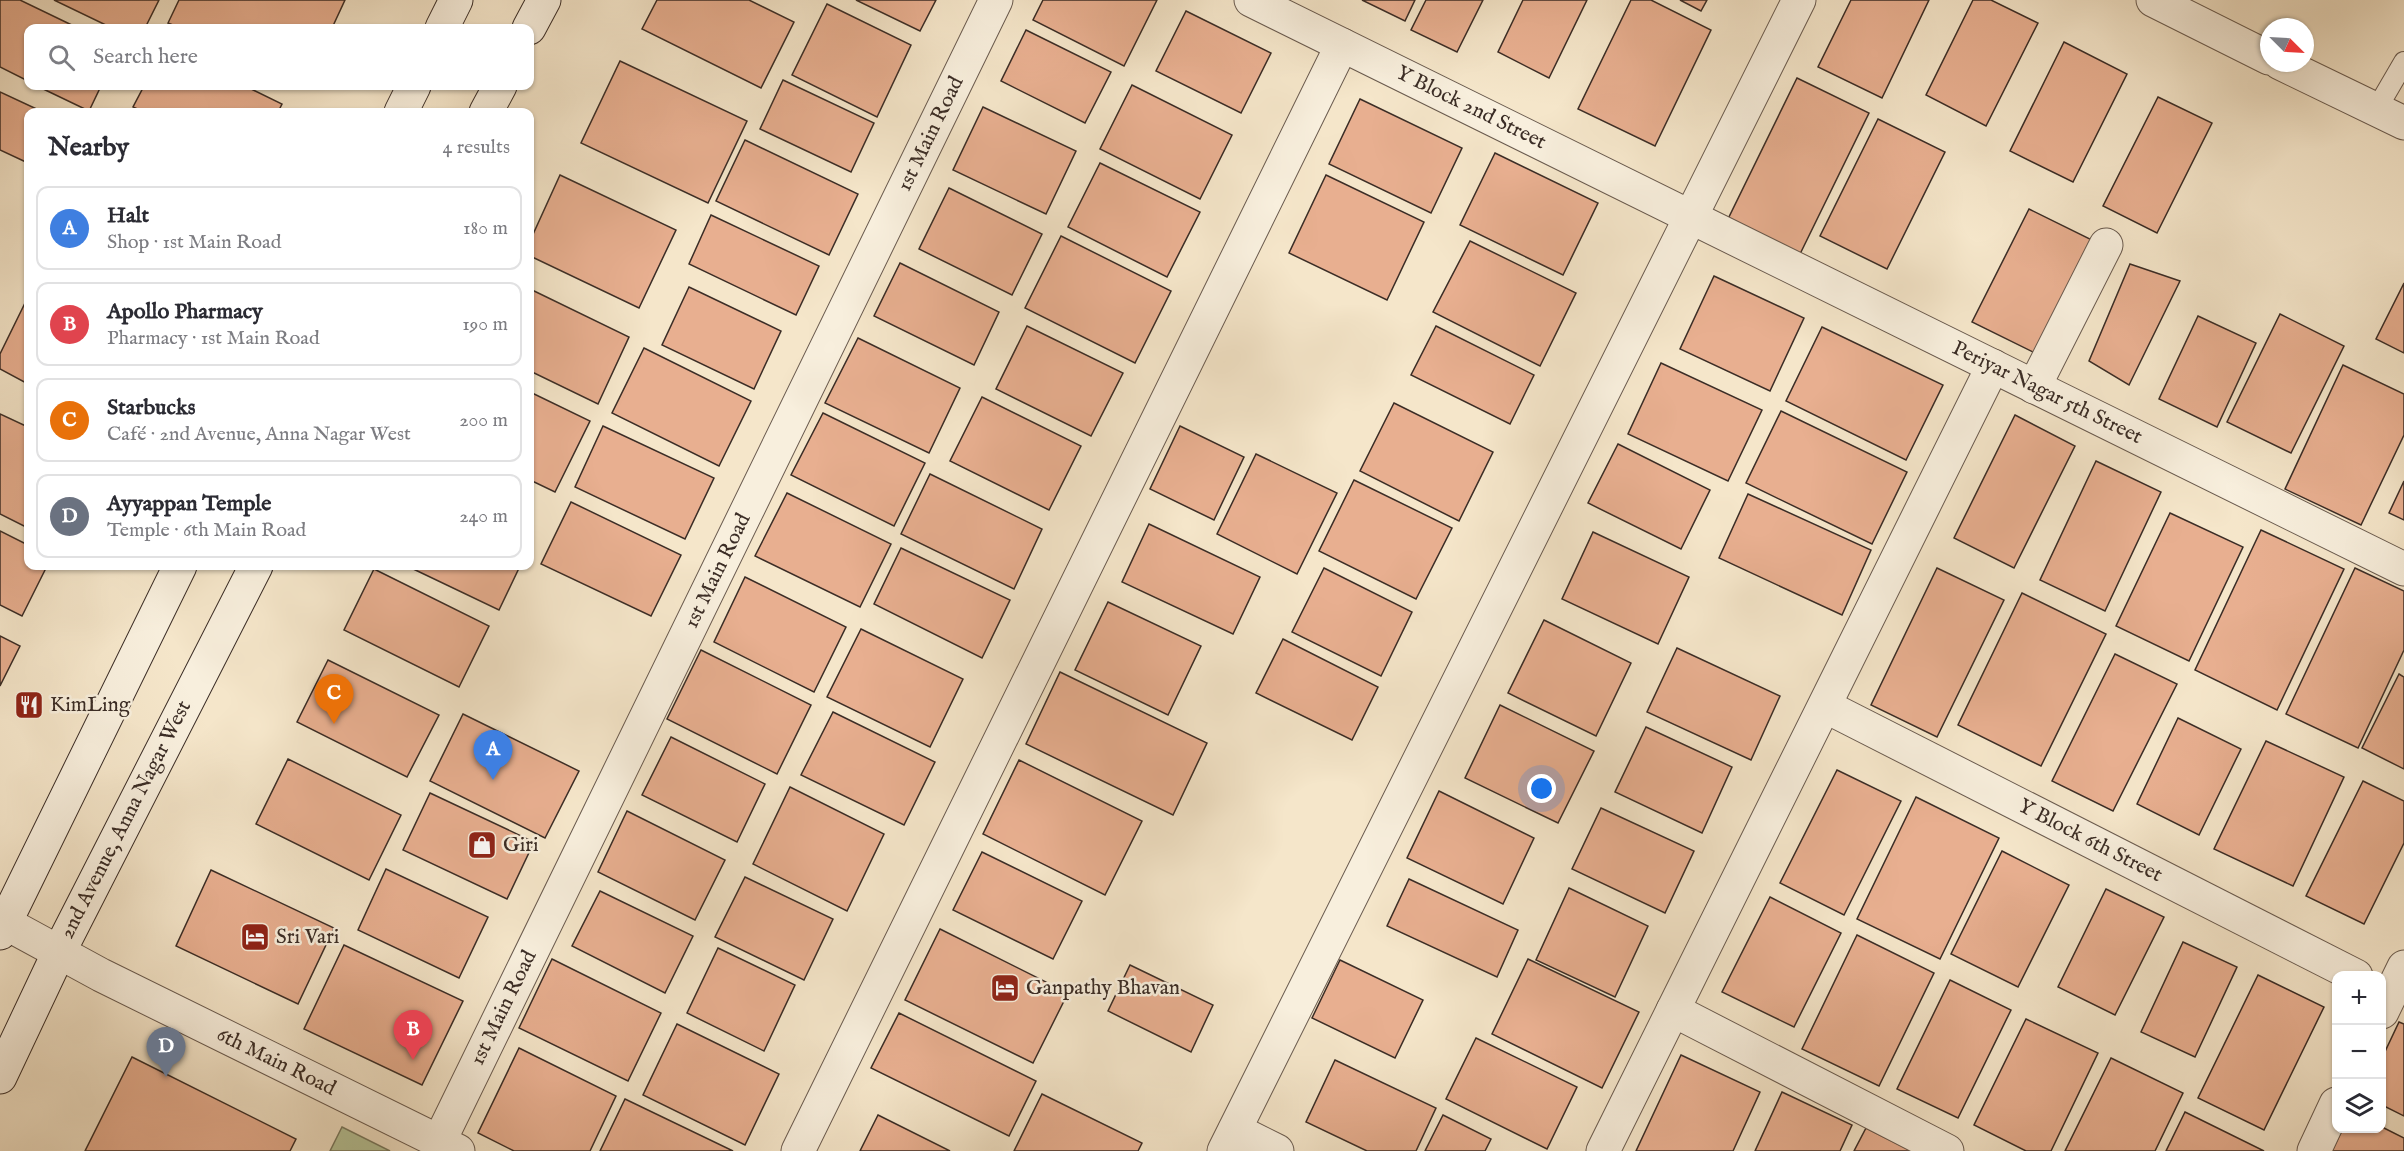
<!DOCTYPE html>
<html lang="en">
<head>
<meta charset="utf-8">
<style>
  :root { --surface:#fff; --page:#f7f7f7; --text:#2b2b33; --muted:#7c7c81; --line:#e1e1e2; --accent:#7c3aed }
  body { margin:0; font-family:"IM FELL English",serif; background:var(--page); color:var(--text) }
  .controls { position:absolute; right:18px; bottom:18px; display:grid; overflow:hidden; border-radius:12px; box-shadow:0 2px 4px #0004 }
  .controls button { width:54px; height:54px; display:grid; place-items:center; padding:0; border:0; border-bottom:2px solid var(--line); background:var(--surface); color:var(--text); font:30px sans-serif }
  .compass { position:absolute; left:2260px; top:18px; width:54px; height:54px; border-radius:50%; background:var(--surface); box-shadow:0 2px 4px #0004; rotate:114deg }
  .you { position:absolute; left:1542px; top:789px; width:21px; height:21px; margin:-15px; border:4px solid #fff; border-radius:50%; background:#1a73e8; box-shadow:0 0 0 9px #1a73e833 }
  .badge { display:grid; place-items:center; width:39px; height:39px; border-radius:50%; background:var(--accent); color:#fff; font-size:20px; font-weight:700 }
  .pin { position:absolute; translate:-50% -50px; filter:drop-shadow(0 2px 3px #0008) }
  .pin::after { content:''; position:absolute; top:32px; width:21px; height:18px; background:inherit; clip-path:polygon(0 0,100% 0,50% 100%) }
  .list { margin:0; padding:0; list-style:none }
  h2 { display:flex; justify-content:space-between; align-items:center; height:78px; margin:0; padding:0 24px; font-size:26px }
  h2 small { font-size:20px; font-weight:400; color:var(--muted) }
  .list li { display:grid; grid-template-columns:39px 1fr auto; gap:18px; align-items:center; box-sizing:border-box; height:84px; margin:0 12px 12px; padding:0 12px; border:2px solid var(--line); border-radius:12px }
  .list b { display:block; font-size:22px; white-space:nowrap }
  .list p { margin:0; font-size:20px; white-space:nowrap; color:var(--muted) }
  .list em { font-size:20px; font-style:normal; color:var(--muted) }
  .icon { flex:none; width:33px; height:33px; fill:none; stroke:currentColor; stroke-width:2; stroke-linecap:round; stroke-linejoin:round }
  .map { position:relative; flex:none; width:2404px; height:1151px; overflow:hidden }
  .search { position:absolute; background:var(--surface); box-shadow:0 2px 4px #0004; left:24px; top:24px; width:510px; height:66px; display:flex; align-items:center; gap:15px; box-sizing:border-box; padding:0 21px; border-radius:12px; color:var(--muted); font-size:22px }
  .panel { position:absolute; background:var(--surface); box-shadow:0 2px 4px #0004; left:24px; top:108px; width:510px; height:462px; border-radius:12px }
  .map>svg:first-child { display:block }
  .green { fill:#b7c69a; stroke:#797a60; stroke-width:1.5 }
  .building { fill:#e8af90; stroke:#3b2d26; stroke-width:1.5 }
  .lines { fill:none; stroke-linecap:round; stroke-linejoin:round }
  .service-casing { stroke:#6a5b4f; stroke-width:22 }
  .minor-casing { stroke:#6a5b4f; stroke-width:35 }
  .tertiary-casing { stroke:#6a5b4f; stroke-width:35 }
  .secondary-casing { stroke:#3b2d26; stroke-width:35 }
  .service { stroke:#f8efdd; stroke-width:20 }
  .minor { stroke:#f8efdd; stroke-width:33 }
  .tertiary { stroke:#f8efdd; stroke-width:33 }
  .secondary { stroke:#f8efdd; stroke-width:33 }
  .labels { text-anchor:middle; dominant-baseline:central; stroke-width:5; stroke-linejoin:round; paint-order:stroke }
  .street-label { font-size:21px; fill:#3b2d26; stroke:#f8efdd }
  .poi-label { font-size:21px; fill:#3b2d26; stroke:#f8efdd; text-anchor:start }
</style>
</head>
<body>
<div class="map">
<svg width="2404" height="1151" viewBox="0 0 2404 1151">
  <rect width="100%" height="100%" fill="#f5e6ca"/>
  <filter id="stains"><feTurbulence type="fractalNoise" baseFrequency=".00333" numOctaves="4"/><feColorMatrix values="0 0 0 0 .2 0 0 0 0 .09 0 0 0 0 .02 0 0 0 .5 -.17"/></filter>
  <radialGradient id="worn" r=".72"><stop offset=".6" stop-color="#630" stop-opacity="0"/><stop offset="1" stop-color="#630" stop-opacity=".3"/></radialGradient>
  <path class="green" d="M342,1127l48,24h-60z"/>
  <g class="building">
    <path d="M0,0h20l58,28h-50v53l-28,-14z"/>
    <path d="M54,0h105l-14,28h-33z"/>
    <path d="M179,0h166l-13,28h-152l-12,-5z"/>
    <path d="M657,0h92l45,22 -33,66 -119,-59z"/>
    <path d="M856,0h80l-16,31z"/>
    <path d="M1043,0h114l-33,66 -91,-46z"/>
    <path d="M1362,0h53l-10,21z"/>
    <path d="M1426,0h57l-26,52 -46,-22z"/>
    <path d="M1523,0h64l-38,78 -51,-26z"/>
    <path d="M1631,0h20l60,30 -56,116 -77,-37z"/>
    <path d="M1680,0h27l-6,11z"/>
    <path d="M1851,0h78l-47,98 -64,-31z"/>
    <path d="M1973,0h18l47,23 -52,103 -60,-31z"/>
    <path d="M827,4l84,41 -34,72 -85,-42z"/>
    <path d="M1186,11l85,42 -30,60 -85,-42z"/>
    <path d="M1026,30l85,42 -26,51 -84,-42z"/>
    <path d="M2064,42l63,32 -54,108 -63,-31z"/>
    <path d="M620,61l127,60 -39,82 -127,-60z"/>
    <path d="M1797,78l72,35 -69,141 -72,-35z"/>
    <path d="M783,80l91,43 -23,49 -91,-43z"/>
    <path d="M1132,85l100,50 -32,64 -100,-50z"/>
    <path d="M37,86h64l-12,25z"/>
    <path d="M144,86h101l37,18 -4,8h-134l-11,-5z"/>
    <path d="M0,92l43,20h-15v51l-28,-13z"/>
    <path d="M2158,97l54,26 -55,110 -54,-27z"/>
    <path d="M1360,99l102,49 -31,65 -102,-49z"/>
    <path d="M983,107l93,44 -30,63 -93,-44z"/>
    <path d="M1878,119l67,33 -58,117 -67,-33z"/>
    <path d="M745,140l113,54 -29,61 -113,-54z"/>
    <path d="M1495,153l103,50 -35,72 -103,-50z"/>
    <path d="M1100,163l100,49 -33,65 -99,-50z"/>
    <path d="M560,175l116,55 -37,78 -109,-52v-15z"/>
    <path d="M1326,175l98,47 -37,78 -98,-47z"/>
    <path d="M949,188l93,46 -30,61 -93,-46z"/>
    <path d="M2029,209l65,32 -57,113 -65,-32z"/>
    <path d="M711,215l108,51 -23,49 -107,-51z"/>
    <path d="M1061,236l110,55 -36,72 -110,-55z"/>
    <path d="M1470,241l106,52 -36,73 -107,-54z"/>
    <path d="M900,263l99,49 -25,53 -100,-49z"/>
    <path d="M2130,264l50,17 -51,104 -40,-24z"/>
    <path d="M1714,276l90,42 -34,73 -90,-42z"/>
    <path d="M2404,283v70l-28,-14z"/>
    <path d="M689,287l92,44 -27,58 -92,-44z"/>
    <path d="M530,289l99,48 -31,67 -68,-33z"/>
    <path d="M27,299l1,1v84l-28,-15v-15z"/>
    <path d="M2280,314l64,32 -53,107 -64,-31z"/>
    <path d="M2198,316l58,27 -39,84 -58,-28z"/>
    <path d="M1027,326l96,47 -32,63 -95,-47z"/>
    <path d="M1436,326l98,49 -24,49 -99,-49z"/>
    <path d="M1822,327l121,58 -37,75 -120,-59z"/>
    <path d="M858,338l102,50 -31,65 -104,-50z"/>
    <path d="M644,348l107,53 -32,65 -107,-53z"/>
    <path d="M1661,363l101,47 -34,71 -100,-47z"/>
    <path d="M2343,365l61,29v41l-43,90 -76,-36z"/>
    <path d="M530,392l60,29 -35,71 -25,-12z"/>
    <path d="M982,397l99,49 -32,64 -99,-49z"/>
    <path d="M1394,403l99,49 -34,69 -99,-50z"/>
    <path d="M1781,411l126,61 -35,72 -126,-61z"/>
    <path d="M823,413l102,50 -31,63 -103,-51z"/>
    <path d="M0,414l28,13v101l-28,-14z"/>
    <path d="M2015,415l60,31 -61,122 -60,-30z"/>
    <path d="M603,426l111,52 -29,61 -110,-52z"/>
    <path d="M1180,426l64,31 -30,63 -64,-31z"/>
    <path d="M1618,444l92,46 -29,59 -93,-46z"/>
    <path d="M1256,454l81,39 -40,81 -80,-40z"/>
    <path d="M2096,461l65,31 -56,119 -65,-31z"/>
    <path d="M930,474l112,55 -28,60 -113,-55z"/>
    <path d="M1354,480l98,48 -36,71 -97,-48z"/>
    <path d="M2404,481v39l-15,-7z"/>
    <path d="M787,493l104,51 -31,63 -105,-51z"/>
    <path d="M1748,494l123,56 -29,65 -123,-57z"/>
    <path d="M571,502l110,53 -30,61 -110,-52z"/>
    <path d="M2170,513l73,34 -54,114 -73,-35z"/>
    <path d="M1149,524l111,53 -27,57 -111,-52z"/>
    <path d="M2261,530l83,39 -67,141 -82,-40z"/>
    <path d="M0,531l28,14v21h19l-25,50 -22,-11z"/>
    <path d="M1593,532l96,45 -31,67 -96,-45z"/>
    <path d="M901,548l109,52 -28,58 -108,-54z"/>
    <path d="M407,566h113l-21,44z"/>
    <path d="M1324,568l88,44 -31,64 -89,-44z"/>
    <path d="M1937,568l67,32 -67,137 -66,-32z"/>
    <path d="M2355,568l49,23v59l-46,98 -72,-34z"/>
    <path d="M374,569l115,57 -30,61 -115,-57z"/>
    <path d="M745,577l101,50 -32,65 -100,-50z"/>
    <path d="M2022,593l84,41 -65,132 -83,-41z"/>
    <path d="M1108,602l93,44 -33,69 -93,-45z"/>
    <path d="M1544,620l87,43 -35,73 -88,-43z"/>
    <path d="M861,629l102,50 -33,68 -103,-50z"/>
    <path d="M0,636l20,10 -20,40z"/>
    <path d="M1283,639l95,48 -26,53 -96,-47z"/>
    <path d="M1677,648l103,48 -29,64 -104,-48z"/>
    <path d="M701,650l110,55 -34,69 -110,-55z"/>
    <path d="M2115,654l62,30 -64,127 -61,-30z"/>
    <path d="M328,660l111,55 -32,62 -110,-55z"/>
    <path d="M1060,672l147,71 -34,72 -147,-71z"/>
    <path d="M2399,674l5,3v92l-42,-21z"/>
    <path d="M1500,705l94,46 -36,72 -93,-45z"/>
    <path d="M833,712l102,50 -31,63 -103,-50z"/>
    <path d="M463,714l116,57 -34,67 -115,-57z"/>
    <path d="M2178,718l63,31 -42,86 -62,-31z"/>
    <path d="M1646,727l86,40 -30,66 -87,-41z"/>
    <path d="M671,737l94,47 -28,58 -95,-47z"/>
    <path d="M2266,741l78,36 -51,109 -79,-37z"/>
    <path d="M288,759l113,56 -32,65 -113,-56z"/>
    <path d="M1019,760l123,61 -37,74 -122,-61z"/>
    <path d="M1837,770l64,31 -57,114 -64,-32z"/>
    <path d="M2363,781l41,20v42l-40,81 -58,-28z"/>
    <path d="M790,787l94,47 -37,77 -94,-47z"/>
    <path d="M1439,791l95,47 -31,66 -96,-46z"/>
    <path d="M430,793l104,49 -27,57 -104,-49z"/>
    <path d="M1916,797l83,41 -59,121 -83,-40z"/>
    <path d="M1601,808l93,43 -29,62 -93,-44z"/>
    <path d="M627,811l98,49 -30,60 -97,-48z"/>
    <path d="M2002,851l67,34 -51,102 -67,-33z"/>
    <path d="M982,852l100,49 -29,58 -100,-49z"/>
    <path d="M386,869l102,48 -29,61 -101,-48z"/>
    <path d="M211,870l123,58 -36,76 -122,-58z"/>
    <path d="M745,877l88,42 -29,61 -89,-43z"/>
    <path d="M1409,879l109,51 -21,47 -110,-51z"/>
    <path d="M1569,888l79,38 -33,71 -79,-37z"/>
    <path d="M2106,889l58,28 -49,98 -57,-28z"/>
    <path d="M600,891l93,45 -28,57 -93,-47z"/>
    <path d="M1770,897l71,36 -47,94 -72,-35z"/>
    <path d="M940,929l128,64 -35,70 -128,-63z"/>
    <path d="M1857,935l77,38 -55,113 -77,-37z"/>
    <path d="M2183,942l54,25 -42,90 -54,-25z"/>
    <path d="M344,945l119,56 -41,84 -118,-56z"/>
    <path d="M718,948l77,37 -31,66 -77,-38z"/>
    <path d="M552,959l109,54 -33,68 -109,-53z"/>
    <path d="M1528,959l111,53 -37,76 -110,-54z"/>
    <path d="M1340,960l83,40 -28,58 -83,-40z"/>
    <path d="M1130,965l83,40 -22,47 -83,-41z"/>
    <path d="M2258,975l66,32 -60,123 -66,-32z"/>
    <path d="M1950,980l61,30 -53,108 -61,-29z"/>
    <path d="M899,1013l137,68 -27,55 -138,-68z"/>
    <path d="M2026,1019l72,34 -47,98h-25l-52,-26z"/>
    <path d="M2399,1022l5,2v92l-22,-11v-47z"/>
    <path d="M677,1024l102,50 -34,71 -102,-50z"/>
    <path d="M1476,1038l101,49 -30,62 -101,-50z"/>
    <path d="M519,1048l97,48 -26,55h-76l-36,-18z"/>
    <path d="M1681,1055l79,37 -27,59h-97z"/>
    <path d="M132,1057l164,82 -6,12h-205z"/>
    <path d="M2111,1058l72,35 -28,58h-90z"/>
    <path d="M1335,1060l101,48 -20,43h-49l-61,-29z"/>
    <path d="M1782,1092l70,33 -12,26h-85z"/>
    <path d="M1042,1094l100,49 -4,8h-124z"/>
    <path d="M625,1099l108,52h-133z"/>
    <path d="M2185,1112l79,39h-98z"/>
    <path d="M878,1115l72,36h-90z"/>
    <path d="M1443,1115l48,24 -6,12h-60z"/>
    <path d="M2382,1127l22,11v13h-72l11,-23z"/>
    <path d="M1866,1128l46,23h-58z"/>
  </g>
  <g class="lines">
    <g class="service-casing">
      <path id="service" d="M2376,110l28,-48"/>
    </g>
    <g class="minor-casing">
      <g id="minor">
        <path d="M1251,0l1153,569"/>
        <path d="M2034,387l72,-142"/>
        <path d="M1825,706l531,270"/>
        <path d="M1673,1010l274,141"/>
        <path d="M2382,1012l22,-45"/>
        <path d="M1235,1130l42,21"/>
        <path d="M439,1142l557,-1142"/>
        <path d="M798,1151l544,-1106"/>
        <path d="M1224,1151l575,-1151"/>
        <path d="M1603,1151l390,-785"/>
        <path d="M2314,1151l22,-47"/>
      </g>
    </g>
    <g class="tertiary-casing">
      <g id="tertiary">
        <path d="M2153,0l116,58"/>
        <path d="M2280,63l124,60"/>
        <path d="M0,920l101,55 357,176"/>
      </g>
    </g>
    <g class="secondary-casing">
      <g id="secondary">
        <path d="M442,28l14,-28"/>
        <path d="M529,28l15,-28"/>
        <path d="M401,112l13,-26"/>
        <path d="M486,112l14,-26"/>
        <path d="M0,933l180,-367"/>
        <path d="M0,1077l59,-125 197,-386"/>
      </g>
    </g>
    <use href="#service" class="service"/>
    <use href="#minor" class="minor"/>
    <use href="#tertiary" class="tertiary"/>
    <use href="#secondary" class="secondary"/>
  </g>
  <defs>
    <g id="restaurant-square" transform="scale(1.5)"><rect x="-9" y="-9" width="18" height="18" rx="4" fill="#8f2418" stroke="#f8efdd"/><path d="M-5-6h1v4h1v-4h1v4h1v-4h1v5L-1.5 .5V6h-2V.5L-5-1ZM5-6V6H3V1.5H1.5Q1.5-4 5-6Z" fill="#fff"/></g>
    <g id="shop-square" transform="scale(1.5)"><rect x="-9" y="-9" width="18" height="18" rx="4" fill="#8f2418" stroke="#f8efdd"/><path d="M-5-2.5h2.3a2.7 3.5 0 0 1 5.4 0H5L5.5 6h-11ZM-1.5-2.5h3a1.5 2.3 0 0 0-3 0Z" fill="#fff"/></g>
    <g id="hotel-square" transform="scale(1.5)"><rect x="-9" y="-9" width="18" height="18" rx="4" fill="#8f2418" stroke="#f8efdd"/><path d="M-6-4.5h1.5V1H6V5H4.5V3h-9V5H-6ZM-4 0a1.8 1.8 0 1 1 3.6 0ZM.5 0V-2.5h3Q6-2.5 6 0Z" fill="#fff"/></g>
  </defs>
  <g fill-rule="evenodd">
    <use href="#restaurant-square" x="29" y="705"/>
    <use href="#shop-square" x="482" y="845"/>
    <use href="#hotel-square" x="255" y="937"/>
    <use href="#hotel-square" x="1005" y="988"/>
  </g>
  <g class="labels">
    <g class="street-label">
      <text transform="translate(1471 108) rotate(26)">Y Block 2nd Street</text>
      <text transform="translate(931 134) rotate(-64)">1st Main Road</text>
      <text transform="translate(2047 393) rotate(26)">Periyar Nagar 5th Street</text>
      <text transform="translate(718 571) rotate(-64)">1st Main Road</text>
      <text transform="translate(126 820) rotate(-63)">2nd Avenue, Anna Nagar West</text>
      <text transform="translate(2090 841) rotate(27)">Y Block 6th Street</text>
      <text transform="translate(504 1008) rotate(-64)">1st Main Road</text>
      <text transform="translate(276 1062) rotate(26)">6th Main Road</text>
    </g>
    <g class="poi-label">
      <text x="50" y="705">KimLing</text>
      <text x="503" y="845">Giri</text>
      <text x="276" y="937">Sri Vari</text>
      <text x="1026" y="988">Ganpathy Bhavan</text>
    </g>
  </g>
  <rect width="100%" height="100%" filter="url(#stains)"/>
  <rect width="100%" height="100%" fill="url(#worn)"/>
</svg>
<div class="controls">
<button>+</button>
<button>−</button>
<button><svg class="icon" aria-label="layers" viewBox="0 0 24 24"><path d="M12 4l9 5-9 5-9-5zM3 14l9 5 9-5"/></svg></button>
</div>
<svg class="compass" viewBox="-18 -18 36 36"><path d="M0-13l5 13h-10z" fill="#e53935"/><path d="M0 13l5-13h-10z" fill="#7c7c81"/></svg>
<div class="you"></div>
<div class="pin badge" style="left:493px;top:780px;background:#3f7fe0">A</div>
<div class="pin badge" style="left:413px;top:1060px;background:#e0444e">B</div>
<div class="pin badge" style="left:334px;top:724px;background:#e8710a">C</div>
<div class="pin badge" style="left:166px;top:1077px;background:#6b7280">D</div>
<div class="search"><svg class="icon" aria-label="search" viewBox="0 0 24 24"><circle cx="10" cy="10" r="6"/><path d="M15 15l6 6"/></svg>Search here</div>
<section class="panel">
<h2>Nearby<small>4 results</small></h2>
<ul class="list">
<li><span class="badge" style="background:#3f7fe0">A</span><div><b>Halt</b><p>Shop · 1st Main Road</p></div><em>180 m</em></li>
<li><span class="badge" style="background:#e0444e">B</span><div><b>Apollo Pharmacy</b><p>Pharmacy · 1st Main Road</p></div><em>190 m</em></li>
<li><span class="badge" style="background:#e8710a">C</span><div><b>Starbucks</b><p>Café · 2nd Avenue, Anna Nagar West</p></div><em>200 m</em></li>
<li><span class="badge" style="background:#6b7280">D</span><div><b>Ayyappan Temple</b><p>Temple · 6th Main Road</p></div><em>240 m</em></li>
</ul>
</section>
</div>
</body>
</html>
